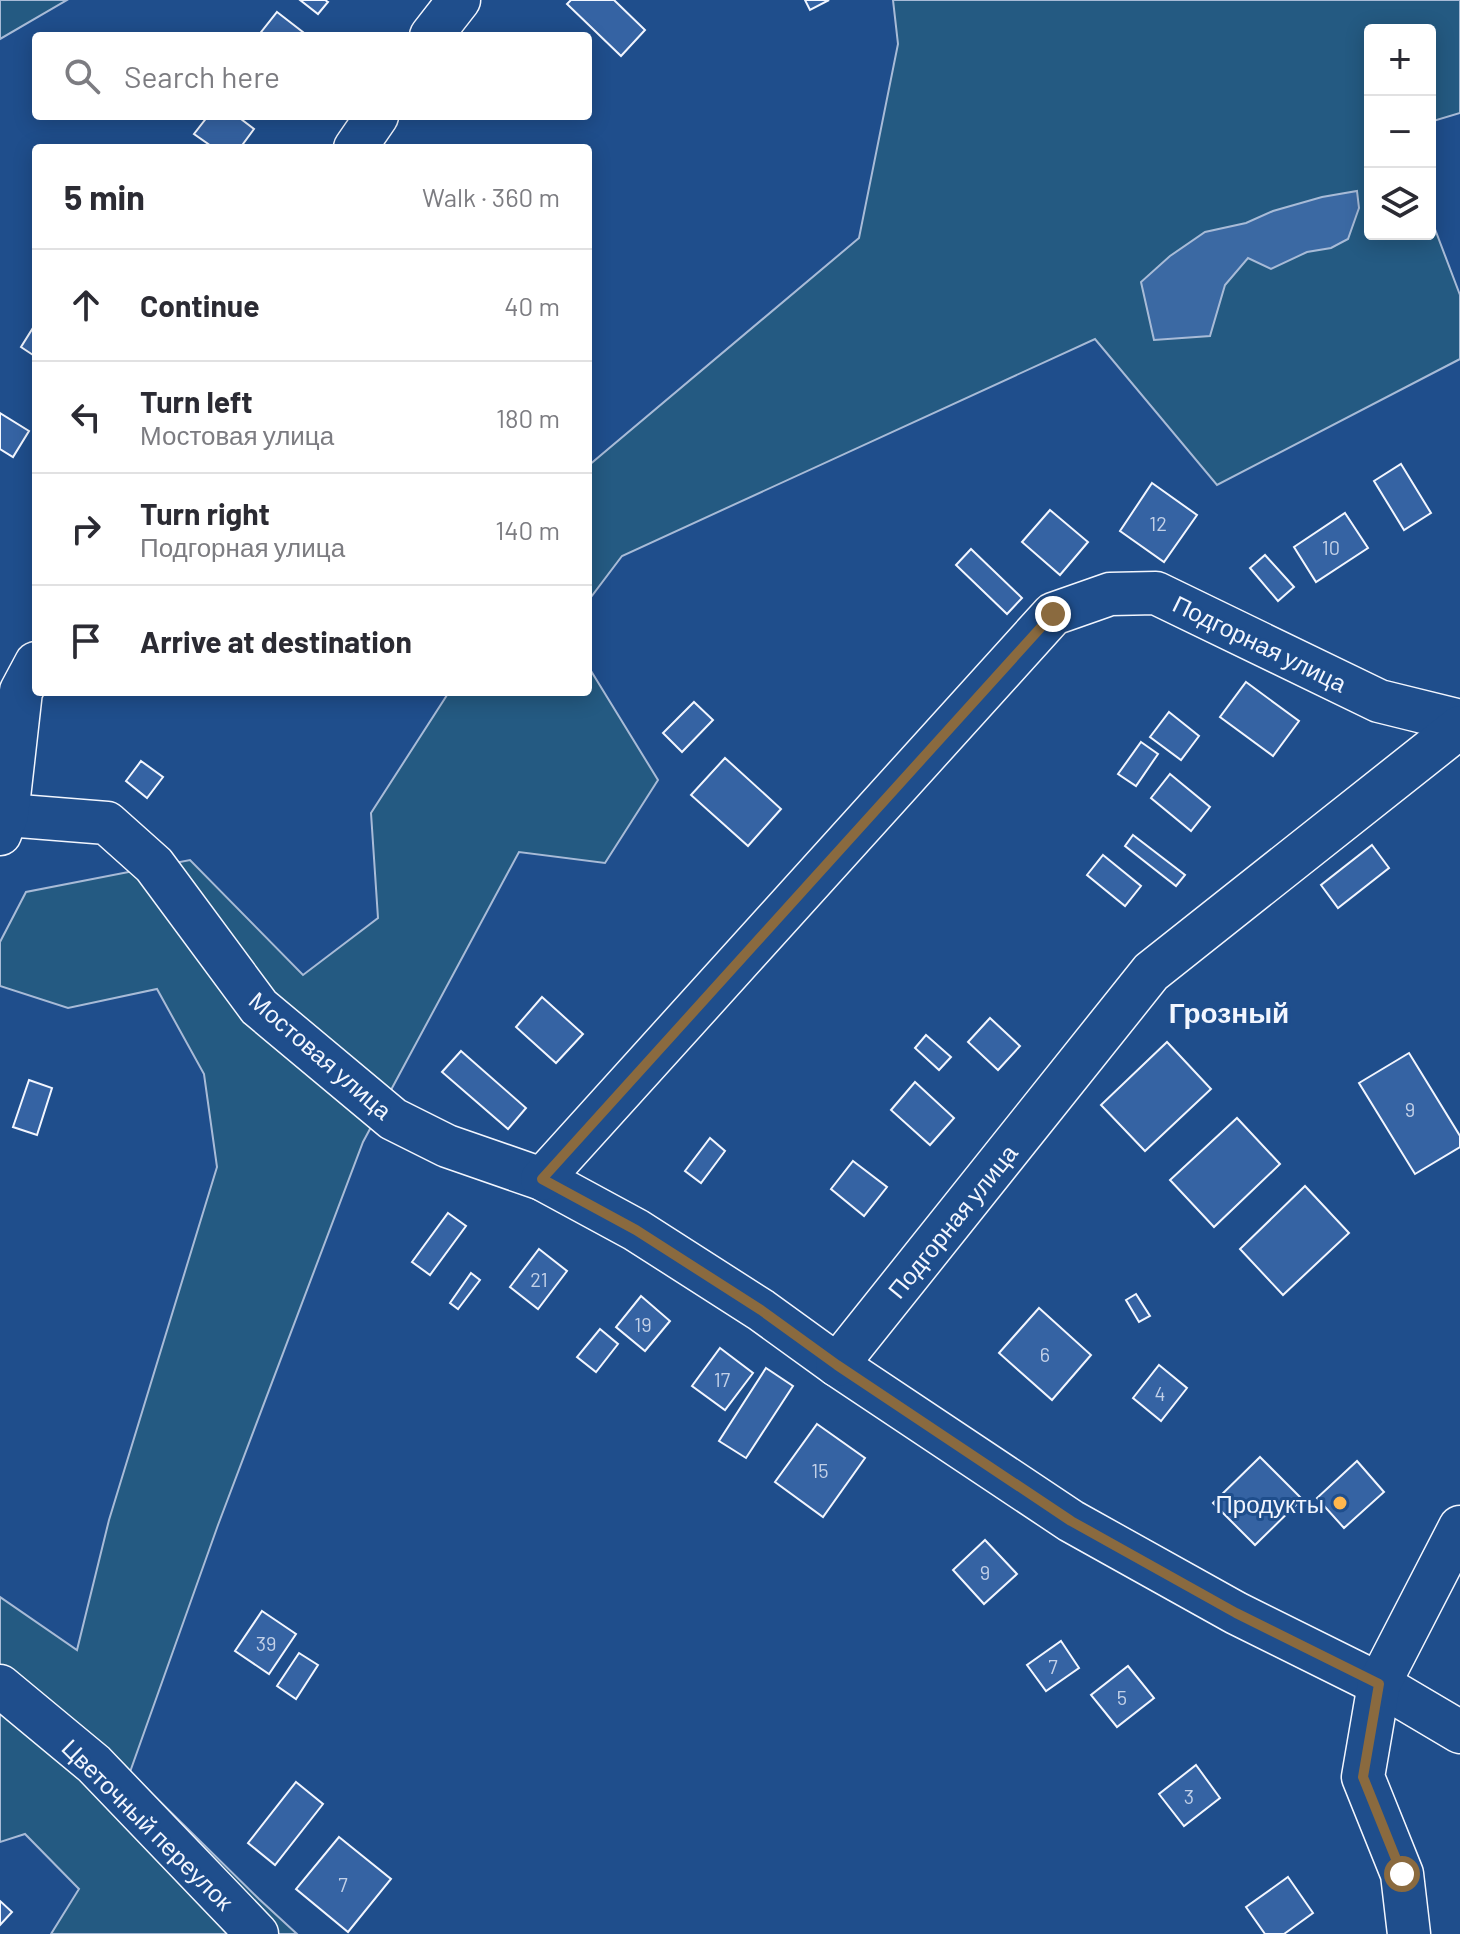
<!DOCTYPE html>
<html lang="en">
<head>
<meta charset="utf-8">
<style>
  :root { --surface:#fff; --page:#f7f7f7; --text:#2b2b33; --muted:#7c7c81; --line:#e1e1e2 }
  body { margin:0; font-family:Barlow,sans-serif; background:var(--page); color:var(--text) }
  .controls { position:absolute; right:24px; top:24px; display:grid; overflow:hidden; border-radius:8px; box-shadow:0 4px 20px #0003 }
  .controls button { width:72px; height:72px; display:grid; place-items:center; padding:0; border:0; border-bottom:2px solid var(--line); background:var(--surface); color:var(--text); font:40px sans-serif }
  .stop { position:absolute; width:24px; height:24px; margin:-18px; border:6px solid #8a6a3f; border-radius:50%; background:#fff }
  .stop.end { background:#8a6a3f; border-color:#fff; box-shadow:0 2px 8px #0008 }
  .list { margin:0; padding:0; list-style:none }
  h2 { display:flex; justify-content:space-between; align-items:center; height:104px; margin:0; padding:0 32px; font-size:34px }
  h2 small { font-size:26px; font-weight:400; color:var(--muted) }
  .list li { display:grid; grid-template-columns:52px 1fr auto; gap:24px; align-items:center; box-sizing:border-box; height:112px; padding:0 32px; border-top:2px solid var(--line) }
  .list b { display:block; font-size:30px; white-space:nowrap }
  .list p { margin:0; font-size:26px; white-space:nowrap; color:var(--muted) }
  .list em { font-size:26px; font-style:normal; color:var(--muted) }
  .icon { flex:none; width:44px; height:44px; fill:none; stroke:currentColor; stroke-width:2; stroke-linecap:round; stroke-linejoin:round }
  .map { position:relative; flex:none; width:1460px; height:1934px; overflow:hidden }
  .search { position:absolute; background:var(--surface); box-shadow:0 4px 20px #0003; left:32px; top:32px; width:560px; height:88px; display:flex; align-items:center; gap:20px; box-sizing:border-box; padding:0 28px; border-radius:8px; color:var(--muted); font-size:30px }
  .panel { position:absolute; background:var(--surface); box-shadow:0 4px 20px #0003; left:32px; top:144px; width:560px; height:552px; border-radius:8px }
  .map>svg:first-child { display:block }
  .green { fill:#245a82; stroke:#a8bbd7; stroke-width:2 }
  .water { fill:#3b69a3; stroke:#a8bbd7; stroke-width:2 }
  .building { fill:#3563a3; stroke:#f2f6ff; stroke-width:2 }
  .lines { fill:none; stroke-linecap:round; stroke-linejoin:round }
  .minor-casing { stroke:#f2f6ff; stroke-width:45 }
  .minor { stroke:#1f4e8c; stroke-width:42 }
  .route { stroke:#8a6a3f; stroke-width:10 }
  .poi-dot { fill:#ffb74d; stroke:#1f4e8c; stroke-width:3 }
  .labels { text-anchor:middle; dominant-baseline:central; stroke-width:6; stroke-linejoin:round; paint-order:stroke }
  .number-label { font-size:20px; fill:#c3d1e8 }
  .street-label { font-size:24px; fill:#f2f6ff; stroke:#1f4e8c }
  .poi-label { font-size:24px; fill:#f2f6ff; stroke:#1f4e8c; text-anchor:end }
  .quarter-label { font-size:28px; font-weight:bold; fill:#f2f6ff; stroke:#1f4e8c }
</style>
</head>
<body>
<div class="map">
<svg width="1460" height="1934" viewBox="0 0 1460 1934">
  <rect width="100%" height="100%" fill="#1f4e8c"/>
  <g class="green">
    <path d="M0,0h67l-67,39z"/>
    <path d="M893,0h567v113l-30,9v-92h-60v204h60v-18l30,79v64l-243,126 -122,-146 -473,217 -34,45v-135l271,-228 39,-194z"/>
    <path d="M588,666l70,114 -53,83 -86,-11 -156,290 -145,383 -88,247 129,127 38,35h-246l28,-45 -54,-55 -25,8v-245l77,53 32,-130 108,-353 -13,-93 -47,-85 -89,19 -68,-22v-44l26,-50 164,-32 113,115 75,-57 -7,-105 78,-121h139z"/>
  </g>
  <path class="water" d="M1357,191l2,17 -11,31 -17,9 -24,4 -36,17 -23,-11 -23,27 -15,51 -56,4 -13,-58 29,-26 35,-24 41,-9 27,-12 49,-14z"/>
  <g class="building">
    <path d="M300,0h25l3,2 -10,12z"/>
    <path d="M571,0h43l31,30 -24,26 -54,-52z"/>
    <path d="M805,0h24l-19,10z"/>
    <path d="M277,12l31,24h-50z"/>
    <path d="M208,116h29l17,13 -14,19h-26l-20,-14z"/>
    <path d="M36,323v34l-15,-10z"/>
    <path d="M0,413l29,18 -16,26 -13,-8z"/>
    <path d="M1401,464l30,49 -27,17 -30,-49z"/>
    <path d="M1152,483l45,32 -33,47 -44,-31z"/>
    <path d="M1050,510l38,32 -28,33 -38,-33z"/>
    <path d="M1345,513l23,35 -52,34 -22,-35z"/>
    <path d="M971,549l51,49 -15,16 -51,-49z"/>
    <path d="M1265,555l29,32 -16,14 -28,-33z"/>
    <path d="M1246,682l53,39 -26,35 -53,-39z"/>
    <path d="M694,702l19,18 -31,32 -19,-19z"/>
    <path d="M1169,712l30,24 -18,24 -31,-23z"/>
    <path d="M1141,742l17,12 -22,32 -18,-12z"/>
    <path d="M725,758l56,51 -33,37 -57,-51z"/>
    <path d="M141,761l22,16 -16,21 -21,-17z"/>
    <path d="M1170,774l40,33 -19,24 -40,-33z"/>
    <path d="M1133,835l52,40 -9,11 -51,-40z"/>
    <path d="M1372,845l17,23 -51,40 -17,-23z"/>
    <path d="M1103,855l38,31 -16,20 -38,-31z"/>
    <path d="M542,997l41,37 -27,29 -40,-36z"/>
    <path d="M990,1018l30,28 -22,24 -30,-28z"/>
    <path d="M926,1035l25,22 -12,13 -24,-22z"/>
    <path d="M1167,1042l44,47 -66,62 -44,-46z"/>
    <path d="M461,1051l65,57 -18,21 -66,-57z"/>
    <path d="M1409,1053l51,83v11l-45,27 -56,-91z"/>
    <path d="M29,1080l23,8 -15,47 -24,-8z"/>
    <path d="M915,1082l39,36 -24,27 -39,-35z"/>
    <path d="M1237,1118l43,46 -66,63 -44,-47z"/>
    <path d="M710,1138l15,13 -24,32 -16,-12z"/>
    <path d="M853,1161l34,26 -23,29 -33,-27z"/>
    <path d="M1305,1186l44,47 -66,62 -43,-46z"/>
    <path d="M448,1213l18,13 -36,49 -18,-13z"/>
    <path d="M539,1249l28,22 -29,38 -28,-22z"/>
    <path d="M471,1273l9,7 -22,29 -8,-6z"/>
    <path d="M1136,1294l14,22 -11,6 -13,-22z"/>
    <path d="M641,1296l29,25 -25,30 -29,-24z"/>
    <path d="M1039,1308l52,47 -39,45 -53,-47z"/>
    <path d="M600,1329l18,15 -22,28 -19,-15z"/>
    <path d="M720,1348l33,25 -28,37 -33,-24z"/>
    <path d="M1159,1365l28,23 -26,33 -28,-23z"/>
    <path d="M766,1368l27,18 -47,72 -27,-17z"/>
    <path d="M817,1424l48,34 -42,59 -48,-35z"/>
    <path d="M1260,1457l42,42 -47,46 -42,-42z"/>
    <path d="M1357,1461l27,31 -40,36 -27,-30z"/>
    <path d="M985,1540l32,34 -33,30 -31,-34z"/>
    <path d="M262,1611l34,23 -27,40 -34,-23z"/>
    <path d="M1061,1641l18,27 -33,23 -19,-26z"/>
    <path d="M299,1653l19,12 -22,34 -19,-13z"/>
    <path d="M1128,1666l26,32 -37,29 -26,-32z"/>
    <path d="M1196,1765l24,33 -36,28 -25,-32z"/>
    <path d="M296,1782l27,22 -48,61 -27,-22z"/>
    <path d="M339,1837l52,42 -43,53 -52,-43z"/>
    <path d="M1288,1877l25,36 -29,21h-19l-19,-27z"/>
    <path d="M0,1901l12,11 -12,13z"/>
  </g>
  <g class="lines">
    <g class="minor-casing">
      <g id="minor">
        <path d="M431,36l28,-36"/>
        <path d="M355,148l22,-32"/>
        <path d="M7,815l100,8 47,42 105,142 134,112 54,27 95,33 94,51 125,80 76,55 234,156 165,92 143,71 81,48"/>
        <path d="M0,834l7,-19 14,-124 15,-28"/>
        <path d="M542,1179l511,-565 57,-20 46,-1 223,108 81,20"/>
        <path d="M837,1365l314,-393 309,-245"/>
        <path d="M0,1686l94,78 163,170"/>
        <path d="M1409,1934l-7,-60 -39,-97 16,-93 81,-157"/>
      </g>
    </g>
    <use href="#minor" class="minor"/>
  </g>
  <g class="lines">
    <path class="route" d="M1053,614l-511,565 94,51 125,80 76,55 234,156 165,92 143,71 -16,93 39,97"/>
  </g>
  <circle class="poi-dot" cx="1340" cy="1503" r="8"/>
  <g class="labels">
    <g class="number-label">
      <text x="1158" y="523">12</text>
      <text x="1331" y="547">10</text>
      <text x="1410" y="1109">9</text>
      <text x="539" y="1279">21</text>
      <text x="643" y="1324">19</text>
      <text x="1045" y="1354">6</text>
      <text x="722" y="1379">17</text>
      <text x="1160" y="1393">4</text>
      <text x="820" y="1470">15</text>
      <text x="985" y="1572">9</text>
      <text x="266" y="1643">39</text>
      <text x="1053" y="1666">7</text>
      <text x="1122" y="1697">5</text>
      <text x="1189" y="1796">3</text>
      <text x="343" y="1884">7</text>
    </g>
    <g class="street-label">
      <text transform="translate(1260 643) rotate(26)">Подгорная улица</text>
      <text transform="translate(321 1055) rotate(41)">Мостовая улица</text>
      <text transform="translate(952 1221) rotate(-51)">Подгорная улица</text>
      <text transform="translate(148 1824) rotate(45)">Цветочный переулок</text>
    </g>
    <g class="poi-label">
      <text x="1324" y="1503">Продукты</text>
    </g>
    <g class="quarter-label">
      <text x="1229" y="1012">Грозный</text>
    </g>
  </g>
</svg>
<div class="controls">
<button>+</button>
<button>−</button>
<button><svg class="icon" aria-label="layers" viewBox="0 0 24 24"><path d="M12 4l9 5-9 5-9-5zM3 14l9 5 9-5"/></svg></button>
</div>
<div class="stop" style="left:1402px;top:1874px"></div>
<div class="stop end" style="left:1053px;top:614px"></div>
<div class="search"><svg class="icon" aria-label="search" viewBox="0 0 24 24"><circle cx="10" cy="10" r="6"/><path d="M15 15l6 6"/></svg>Search here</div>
<section class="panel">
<h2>5 min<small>Walk · 360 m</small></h2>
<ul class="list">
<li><svg class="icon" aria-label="ahead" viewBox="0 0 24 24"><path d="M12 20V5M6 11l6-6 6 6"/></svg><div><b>Continue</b></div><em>40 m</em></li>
<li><svg class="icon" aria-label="left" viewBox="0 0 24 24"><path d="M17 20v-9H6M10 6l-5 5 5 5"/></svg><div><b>Turn left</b><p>Мостовая улица</p></div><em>180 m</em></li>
<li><svg class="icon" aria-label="right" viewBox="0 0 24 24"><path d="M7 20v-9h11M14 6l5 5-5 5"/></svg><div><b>Turn right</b><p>Подгорная улица</p></div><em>140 m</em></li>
<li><svg class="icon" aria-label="arrive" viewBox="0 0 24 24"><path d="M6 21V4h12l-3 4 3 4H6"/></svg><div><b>Arrive at destination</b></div></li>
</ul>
</section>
</div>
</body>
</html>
